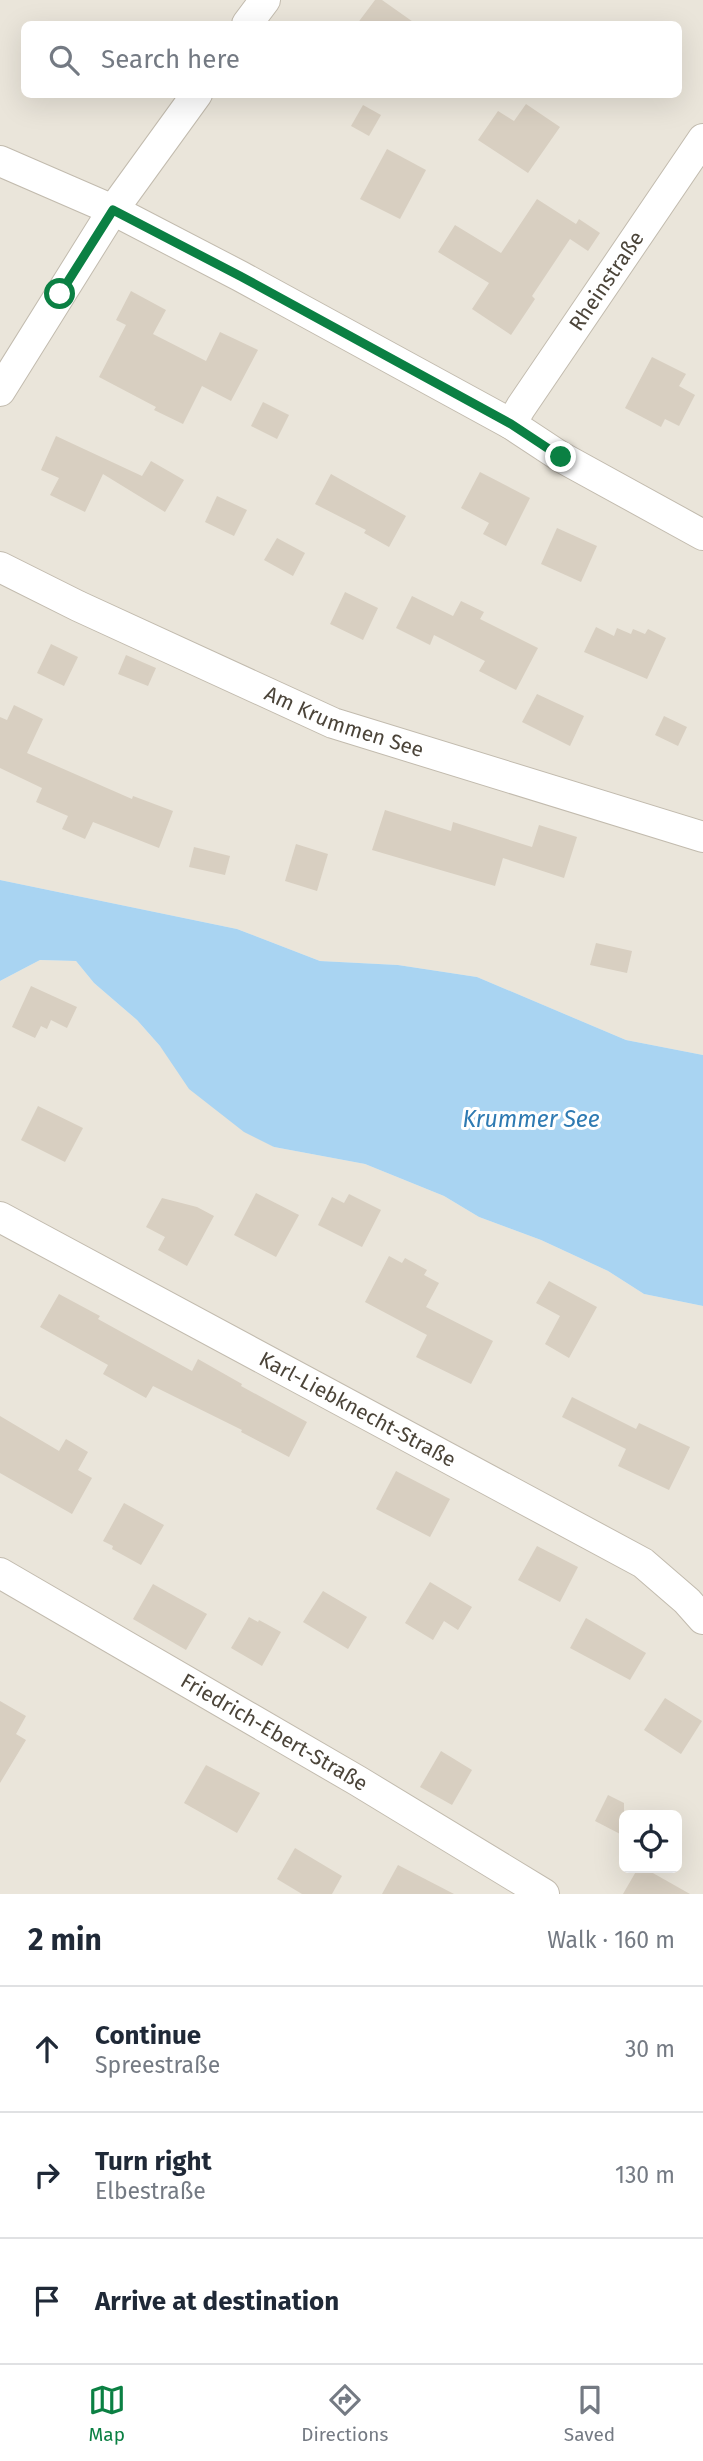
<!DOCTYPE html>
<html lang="en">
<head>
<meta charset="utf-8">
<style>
  :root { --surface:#fff; --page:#f2f2f3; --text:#1f2937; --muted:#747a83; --line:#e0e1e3; --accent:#0b8043 }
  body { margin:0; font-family:"Fira Sans",sans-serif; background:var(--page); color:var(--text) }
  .controls { position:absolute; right:21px; bottom:21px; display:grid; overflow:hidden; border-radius:10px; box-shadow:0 7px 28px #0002 }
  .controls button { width:63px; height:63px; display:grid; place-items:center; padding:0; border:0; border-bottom:2px solid var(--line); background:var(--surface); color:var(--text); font:35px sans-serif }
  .stop { position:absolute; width:21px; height:21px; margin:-16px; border:5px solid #0b8043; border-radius:50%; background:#fff }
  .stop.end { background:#0b8043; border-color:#fff; box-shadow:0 2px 7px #0008 }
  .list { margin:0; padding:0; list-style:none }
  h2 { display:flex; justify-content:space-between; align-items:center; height:91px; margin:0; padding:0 28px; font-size:30px }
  h2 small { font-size:23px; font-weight:400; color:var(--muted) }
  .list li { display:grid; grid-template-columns:46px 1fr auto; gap:21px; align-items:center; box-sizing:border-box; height:126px; padding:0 28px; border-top:2px solid var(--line) }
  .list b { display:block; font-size:26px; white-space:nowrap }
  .list p { margin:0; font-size:23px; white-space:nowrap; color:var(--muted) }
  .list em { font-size:23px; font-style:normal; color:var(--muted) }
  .icon { flex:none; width:38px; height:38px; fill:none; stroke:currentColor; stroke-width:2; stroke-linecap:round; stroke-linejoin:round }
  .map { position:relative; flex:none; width:703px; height:1894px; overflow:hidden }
  .search { position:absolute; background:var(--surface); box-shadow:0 7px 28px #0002; left:21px; right:21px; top:21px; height:77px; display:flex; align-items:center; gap:18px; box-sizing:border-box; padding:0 24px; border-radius:10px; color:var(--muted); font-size:26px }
  .sheet { height:469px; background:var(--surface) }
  nav { display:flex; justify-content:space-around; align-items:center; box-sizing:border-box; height:98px; border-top:2px solid var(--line); background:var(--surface); font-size:19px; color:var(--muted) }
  nav a { display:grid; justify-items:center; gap:4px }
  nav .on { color:var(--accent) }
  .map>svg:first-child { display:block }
  .residential { fill:#eae5da; fill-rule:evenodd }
  .water { fill:#a9d4f2 }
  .building { fill:#d8cfc1 }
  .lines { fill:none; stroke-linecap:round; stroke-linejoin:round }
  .minor-casing { stroke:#c2bbae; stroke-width:32 }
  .minor { stroke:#fff; stroke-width:30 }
  .route { stroke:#0b8043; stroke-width:9 }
  .labels { text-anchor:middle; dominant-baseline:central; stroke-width:6; stroke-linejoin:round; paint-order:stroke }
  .street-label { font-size:21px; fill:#4b4439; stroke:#fff }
  .water-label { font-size:23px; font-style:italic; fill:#2e7ab2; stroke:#fff }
</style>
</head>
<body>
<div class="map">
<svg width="703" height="1894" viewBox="0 0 703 1894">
  <rect width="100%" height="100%" fill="#f6f3ec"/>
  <g class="residential">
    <path d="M0,0h703v1055l-77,-15 -149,-63 -79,-12 -78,-4 -83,-32 -237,-49zM24,24h654v70h-654z"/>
    <path d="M40,960l36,1 18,22 43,37 23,26 114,101 91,17 79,32 35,21 62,23 67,31 36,23 59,12v588h-703v-913zM624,1815h53v53h-53z"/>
  </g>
  <path class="water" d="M0,880l237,49 83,32 78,4 79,12 149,63 77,15v251l-59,-12 -36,-23 -67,-31 -62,-23 -35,-21 -79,-32 -91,-17 -30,-15 -55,-43 -29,-43 -23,-26 -43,-37 -18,-22 -36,-1 -40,21z"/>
  <g class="building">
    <path d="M375,0h7l34,24h-59z"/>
    <path d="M526,104l34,23 -32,46 -50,-33 20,-29 16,10z"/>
    <path d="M363,105l18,10 -12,21 -18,-10z"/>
    <path d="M387,149l39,21 -26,49 -40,-20z"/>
    <path d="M537,199l39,25 3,-5 21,14 -12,18 -18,-12 -38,57 3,3 -24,36 -39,-26 17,-26 -51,-31 17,-27 46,28z"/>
    <path d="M131,291l35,19 -13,24 53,27 14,-29 38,18 -27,51 -29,-15 -19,38 -29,-14 2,-3 -57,-30 27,-52 -10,-5z"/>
    <path d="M652,357l34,17 -7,12 16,9 -16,31 -14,-7 -4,8 -36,-19z"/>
    <path d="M263,402l26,13 -12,24 -26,-13z"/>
    <path d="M56,436l86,40 9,-15 33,19 -19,32 -62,-38 -18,38 -35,-17 9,-17 -18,-8z"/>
    <path d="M480,472l50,26 -24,48 -23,-12 6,-11 -28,-15z"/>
    <path d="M331,474l75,42 -17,31 -25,-14 2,-3 -51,-26z"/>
    <path d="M217,496l30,14 -13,26 -29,-14z"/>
    <path d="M557,528l40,18 -16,36 -40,-18z"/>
    <path d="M277,538l28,15 -12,23 -29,-16z"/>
    <path d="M345,592l33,16 -15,32 -33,-16z"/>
    <path d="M412,596l41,20 8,-15 23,11 -4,7 58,29 -22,42 -37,-19 6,-10 -51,-26 -4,10 -34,-17z"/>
    <path d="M596,627l18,9 3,-8 14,6 2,-5 12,5 3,-5 18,9 -19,41 -63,-27z"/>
    <path d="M51,644l27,13 -14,29 -27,-13z"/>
    <path d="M126,655l30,13 -8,18 -30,-12z"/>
    <path d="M537,694l47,22 -14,30 -48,-24z"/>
    <path d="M14,705l29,14 -16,34 105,46 1,-3 40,15 -14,37 -66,-26 -8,17 -23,-10 6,-13 -32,-14 6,-14 -42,-20v-51l7,3z"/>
    <path d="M664,716l23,11 -9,19 -23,-11z"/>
    <path d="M385,810l66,21 2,-9 79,25 7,-22 38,12 -13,41 -61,-20 -8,28 -123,-36z"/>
    <path d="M296,844l32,10 -11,37 -32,-10z"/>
    <path d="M194,847l36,9 -5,19 -36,-8z"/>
    <path d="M596,943l36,8 -5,22 -37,-8z"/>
    <path d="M31,986l46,21 -10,21 -16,-8 -4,9 -6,-3 -6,12 -23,-11z"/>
    <path d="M38,1106l45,22 -18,34 -44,-22z"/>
    <path d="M256,1193l43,22 -23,42 -42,-22z"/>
    <path d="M349,1194l32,16 -19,37 -44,-22 14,-28 12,6z"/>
    <path d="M162,1198l35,9 17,9 -27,50 -29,-16 7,-13 -19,-10z"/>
    <path d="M389,1256l13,7 3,-5 22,12 -3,5 15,8 -13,24 67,34 -22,43 -55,-27 11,-22 -62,-33z"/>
    <path d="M549,1281l48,26 -28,51 -24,-14 15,-28 -24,-13z"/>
    <path d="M59,1294l41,22 -2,3 94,52 6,-12 44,25 -1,2 66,36 -18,35 -48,-25 1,-2 -89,-44 -7,12 -43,-24 5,-9 -68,-38z"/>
    <path d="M572,1397l64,32 3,-6 51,24 -21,43 -51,-24 8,-17 -64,-32z"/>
    <path d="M0,1416l59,35 7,-12 22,13 -10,18 14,8 -20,36 -72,-41z"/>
    <path d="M396,1471l54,28 -20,38 -54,-28z"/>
    <path d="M124,1503l40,22 -23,40 -29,-16 1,-3 -10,-5z"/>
    <path d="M537,1546l41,21 -18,35 -42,-22z"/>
    <path d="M430,1582l42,25 -14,23 -14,-9 -11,19 -28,-17z"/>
    <path d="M153,1584l54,30 -21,36 -53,-31z"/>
    <path d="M323,1591l44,26 -19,32 -45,-27z"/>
    <path d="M249,1617l9,5 1,-2 22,12 -19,34 -31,-18z"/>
    <path d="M586,1618l60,35 -16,27 -60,-32z"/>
    <path d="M665,1698l37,23 -21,33 -37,-24z"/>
    <path d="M0,1701l26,15 -10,18 10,6 -26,43z"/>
    <path d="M441,1751l31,19 -20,35 -32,-18z"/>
    <path d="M206,1765l54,28 -23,40 -53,-30z"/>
    <path d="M608,1795l16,8v33l-29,-15z"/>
    <path d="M295,1848l47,28 -10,18h-30l-25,-15z"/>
    <path d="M398,1865l56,29h-72z"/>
    <path d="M638,1868h6l46,26h-67z"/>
  </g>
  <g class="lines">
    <g class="minor-casing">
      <g id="minor">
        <path d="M247,24l18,-24"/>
        <path d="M0,161l113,49 127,66 271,148 50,33 142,78"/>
        <path d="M0,391l113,-181 84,-116"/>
        <path id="s1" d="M511,424l10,-17 182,-268"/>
        <path id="s2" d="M0,567l78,39 255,117 370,114"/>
        <path id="s3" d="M0,1217l643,346 44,38 16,18"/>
        <path id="s4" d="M0,1573l358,208 186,113"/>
      </g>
    </g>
    <use href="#minor" class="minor"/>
  </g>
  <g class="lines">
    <path class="route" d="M60,294l53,-84 127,66 271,148 50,33"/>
  </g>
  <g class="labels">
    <g class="street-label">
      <text stroke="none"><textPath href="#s1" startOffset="172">Rheinstraße</textPath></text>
      <text stroke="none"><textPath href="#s2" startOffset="378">Am Krummen See</textPath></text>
      <text stroke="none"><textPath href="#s3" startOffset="406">Karl-Liebknecht-Straße</textPath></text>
      <text stroke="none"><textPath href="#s4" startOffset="317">Friedrich-Ebert-Straße</textPath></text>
    </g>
    <g class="water-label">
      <text x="531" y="1119">Krummer See</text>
    </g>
  </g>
</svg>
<div class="controls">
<button><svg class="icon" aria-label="locate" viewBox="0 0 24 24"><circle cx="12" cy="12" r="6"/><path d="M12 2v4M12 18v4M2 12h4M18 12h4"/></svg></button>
</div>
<div class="stop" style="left:60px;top:294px"></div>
<div class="stop end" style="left:561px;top:457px"></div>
<div class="search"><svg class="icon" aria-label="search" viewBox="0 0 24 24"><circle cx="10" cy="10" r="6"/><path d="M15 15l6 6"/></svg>Search here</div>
</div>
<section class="sheet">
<h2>2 min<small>Walk · 160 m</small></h2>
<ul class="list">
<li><svg class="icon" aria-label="ahead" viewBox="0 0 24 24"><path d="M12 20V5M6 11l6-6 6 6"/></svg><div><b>Continue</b><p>Spreestraße</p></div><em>30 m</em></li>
<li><svg class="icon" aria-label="right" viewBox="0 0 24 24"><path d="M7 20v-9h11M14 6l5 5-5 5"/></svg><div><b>Turn right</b><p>Elbestraße</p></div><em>130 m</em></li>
<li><svg class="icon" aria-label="arrive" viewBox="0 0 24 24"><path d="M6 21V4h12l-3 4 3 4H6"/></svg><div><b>Arrive at destination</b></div></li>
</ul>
</section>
<nav>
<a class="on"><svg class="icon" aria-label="map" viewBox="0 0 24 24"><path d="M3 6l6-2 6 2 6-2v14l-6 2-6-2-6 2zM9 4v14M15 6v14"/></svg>Map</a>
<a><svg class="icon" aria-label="directions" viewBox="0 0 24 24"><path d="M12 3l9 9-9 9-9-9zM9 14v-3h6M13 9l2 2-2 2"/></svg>Directions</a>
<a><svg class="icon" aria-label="saved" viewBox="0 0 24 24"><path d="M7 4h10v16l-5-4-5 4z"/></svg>Saved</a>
</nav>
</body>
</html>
